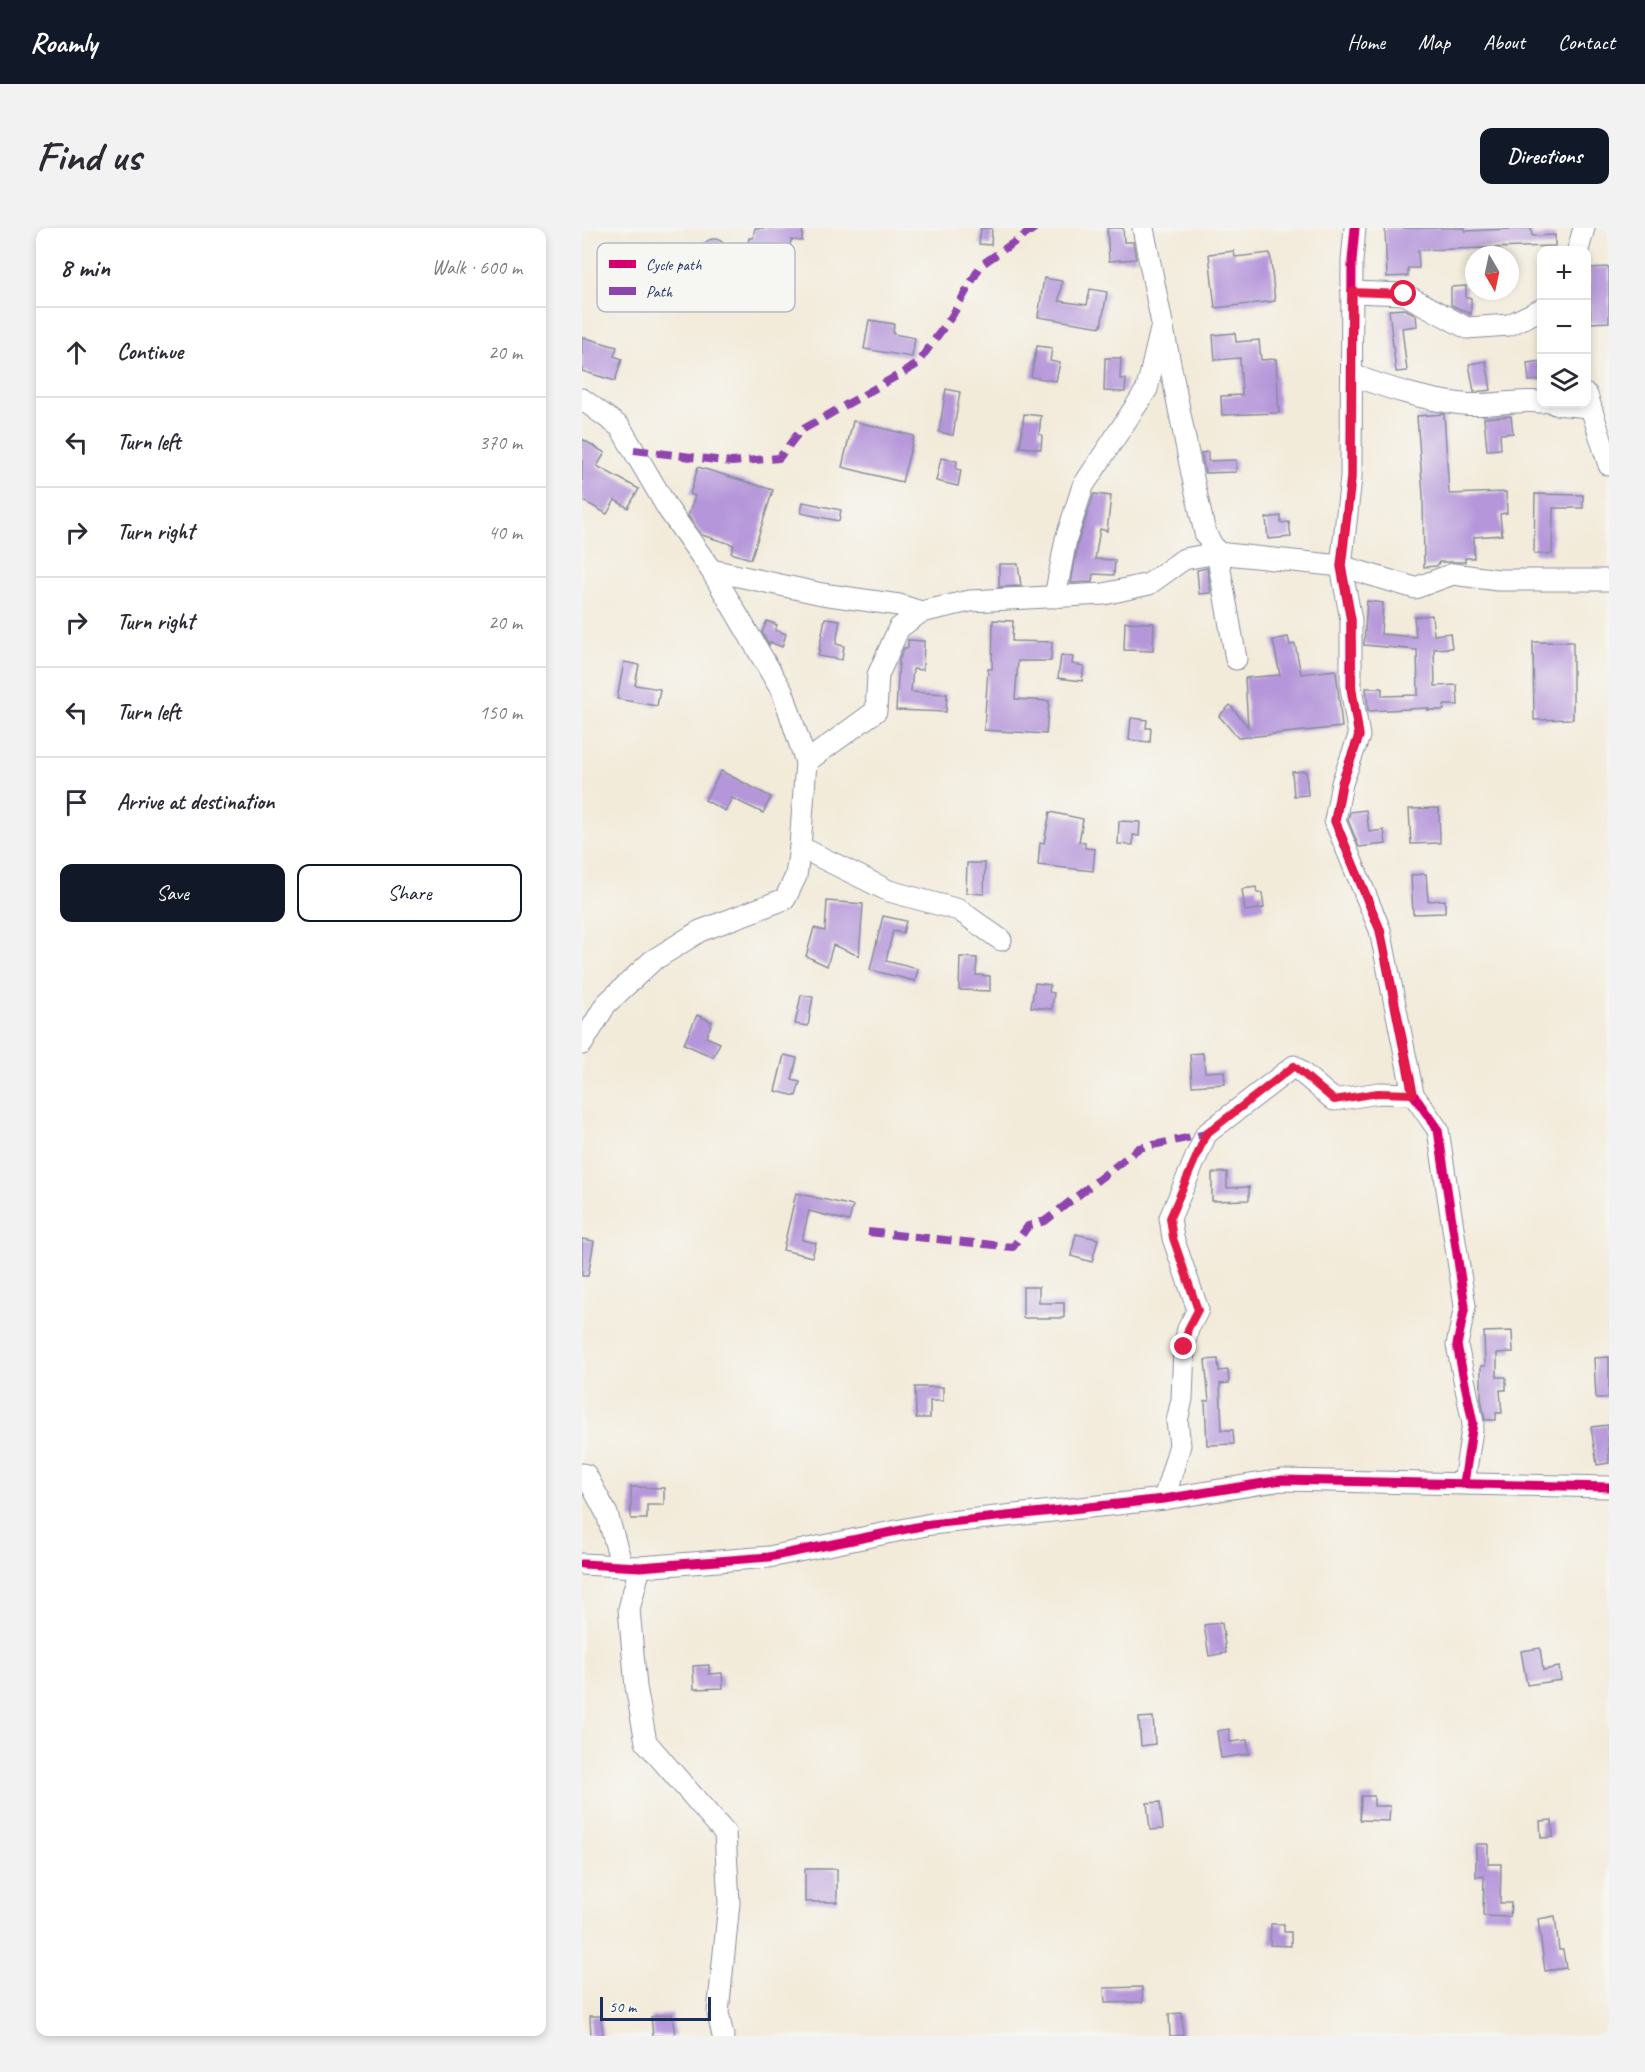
<!DOCTYPE html>
<html lang="en">
<head>
<meta charset="utf-8">
<style>
  :root { --surface:#fff; --page:#f2f2f3; --text:#2b2b33; --muted:#7c7c81; --line:#e1e1e2; --accent:#111827 }
  body { margin:0; font-family:Caveat,sans-serif; background:var(--page); color:var(--text) }
  .controls { position:absolute; right:18px; top:18px; display:grid; overflow:hidden; border-radius:12px; box-shadow:0 3px 9px #0003 }
  .controls button { width:54px; height:54px; display:grid; place-items:center; padding:0; border:0; border-bottom:2px solid var(--line); background:var(--surface); color:var(--text); font:30px sans-serif }
  .compass { position:absolute; left:883px; top:18px; width:54px; height:54px; border-radius:50%; background:var(--surface); box-shadow:0 3px 9px #0003; rotate:171deg }
  .scale { position:absolute; left:18px; bottom:15px; width:111px; box-sizing:border-box; padding-left:6px; border:3px solid #1b2f5e; border-top:0; font-size:16px; line-height:21px; white-space:nowrap; color:#1b2f5e; -webkit-text-stroke:4px #f6f6f2; paint-order:stroke }
  .stop { position:absolute; width:18px; height:18px; margin:-14px; border:4px solid #e11d48; border-radius:50%; background:#fff }
  .stop.end { background:#e11d48; border-color:#fff; box-shadow:0 2px 6px #0008 }
  .list { margin:0; padding:0; list-style:none }
  h2 { display:flex; justify-content:space-between; align-items:center; height:78px; margin:0; padding:0 24px; font-size:26px }
  h2 small { font-size:20px; font-weight:400; color:var(--muted) }
  .list li { display:grid; grid-template-columns:39px 1fr auto; gap:18px; align-items:center; box-sizing:border-box; height:90px; padding:0 24px; border-top:2px solid var(--line) }
  .list b { display:block; font-size:22px; white-space:nowrap }
  .list em { font-size:20px; font-style:normal; color:var(--muted) }
  .actions { display:flex; gap:12px; padding:18px 24px }
  .actions a { flex:1; padding:14px 0; border:2px solid var(--accent); border-radius:12px; text-align:center; font-size:21px; color:var(--accent) }
  .actions .main { background:var(--accent); color:#fff }
  .icon { flex:none; width:33px; height:33px; fill:none; stroke:currentColor; stroke-width:2; stroke-linecap:round; stroke-linejoin:round }
  .map { position:relative; flex:none; width:1027px; height:1808px; overflow:hidden; border-radius:12px }
  header { display:flex; align-items:center; gap:36px; box-sizing:border-box; height:84px; padding:0 30px; background:var(--accent); color:#fff }
  header strong { font-size:28px }
  nav { display:flex; gap:33px; margin-inline-start:auto; font-size:21px }
  .intro { display:flex; align-items:center; justify-content:space-between; box-sizing:border-box; height:144px; padding:0 36px }
  h1 { margin:0; font-size:42px }
  .button { padding:15px 27px; border-radius:12px; background:var(--accent); color:#fff; font-size:21px; font-weight:700 }
  main { display:flex; gap:36px; padding:0 36px }
  aside { flex:1; background:var(--surface); border-radius:12px; box-shadow:0 3px 9px #0003 }
  .map>svg:first-child { display:block }
  .building { fill:#b596da }
  .lines { fill:none; stroke-linecap:round; stroke-linejoin:round }
  .minor-casing { stroke:#878d9c; stroke-width:23 }
  .minor { stroke:#fff; stroke-width:21 }
  .quiet { stroke:#8e44ad; stroke-width:8; stroke-dasharray:15 8; stroke-linecap:butt }
  .cycleway-casing { stroke:#f6f6f2; stroke-width:13 }
  .cycleway { stroke:#d6006c; stroke-width:9 }
  .route { stroke:#e11d48; stroke-width:8 }
  .key { fill:#f6f6f2; stroke:#b4bac6; stroke-width:1.5 }
  .key-label { font-size:16px; fill:#1b2f5e }
</style>
</head>
<body>
<header>
<strong>Roamly</strong>
<nav><a>Home</a><a>Map</a><a>About</a><a>Contact</a></nav>
</header>
<div class="intro"><h1>Find us</h1><a class="button">Directions</a></div>
<main>
<aside>
<h2>8 min<small>Walk · 600 m</small></h2>
<ul class="list">
<li><svg class="icon" aria-label="ahead" viewBox="0 0 24 24"><path d="M12 20V5M6 11l6-6 6 6"/></svg><div><b>Continue</b></div><em>20 m</em></li>
<li><svg class="icon" aria-label="left" viewBox="0 0 24 24"><path d="M17 20v-9H6M10 6l-5 5 5 5"/></svg><div><b>Turn left</b></div><em>370 m</em></li>
<li><svg class="icon" aria-label="right" viewBox="0 0 24 24"><path d="M7 20v-9h11M14 6l5 5-5 5"/></svg><div><b>Turn right</b></div><em>40 m</em></li>
<li><svg class="icon" aria-label="right" viewBox="0 0 24 24"><path d="M7 20v-9h11M14 6l5 5-5 5"/></svg><div><b>Turn right</b></div><em>20 m</em></li>
<li><svg class="icon" aria-label="left" viewBox="0 0 24 24"><path d="M17 20v-9H6M10 6l-5 5 5 5"/></svg><div><b>Turn left</b></div><em>150 m</em></li>
<li><svg class="icon" aria-label="arrive" viewBox="0 0 24 24"><path d="M6 21V4h12l-3 4 3 4H6"/></svg><div><b>Arrive at destination</b></div></li>
</ul>
<div class="actions"><a class="main">Save</a><a>Share</a></div>
</aside>
<div class="map">
<svg width="1027" height="1808" viewBox="0 0 1027 1808">
  <rect width="100%" height="100%" fill="#f6f6f2"/>
  <filter id="ink" filterUnits="userSpaceOnUse"><feTurbulence type="fractalNoise" baseFrequency=".0167" numOctaves="2"/><feDisplacementMap in="SourceGraphic" scale="12" xChannelSelector="R" yChannelSelector="G"/><feConvolveMatrix kernelMatrix="1 2 1 2 8 2 1 2 1" color-interpolation-filters="sRGB"/></filter>
  <filter id="wash" filterUnits="userSpaceOnUse"><feTurbulence type="fractalNoise" baseFrequency=".008" numOctaves="4" result="noise"/><feDisplacementMap in="SourceGraphic" scale="24" xChannelSelector="R" yChannelSelector="G"/><feGaussianBlur stdDeviation="1.35" result="paint"/><feColorMatrix in="noise" values="0 0 0 0 0 0 0 0 0 0 0 0 0 0 0 0 0 1.4 0 .05"/><feComposite in="paint" operator="in"/></filter>
  <g filter="url(#wash)">
    <rect width="100%" height="100%" fill="#f3ebda"/>
    <g id="blocks">
      <g class="building">
        <path d="M173,0h48l-1,13 -11,-1 -4,21 -41,-8 3,-15h4z"/>
        <path d="M399,0h11l-1,17 -12,-1z"/>
        <path d="M525,0h16l1,14h9l3,17 -27,2z"/>
        <path d="M803,0h80v3l66,-3 1,8 23,-1v11l-137,4 1,18h-11v8l-21,1z"/>
        <circle cx="132" cy="23" r="12"/>
        <path d="M652,23l1,6 35,-4 5,48 -60,7 -6,-54z"/>
        <path d="M1027,39v55l-18,1 -2,-55z"/>
        <path d="M462,50l18,3 -3,20 28,4 3,-16 17,3 -6,35 -63,-10z"/>
        <path d="M884,58v12h5v16l-20,-9v-18z"/>
        <path d="M823,81l11,6 1,11 -15,2 5,43 -11,1 -7,-62z"/>
        <path d="M287,92l25,4 -1,10 22,4 -3,19 -48,-8z"/>
        <path d="M653,105l1,9 23,-2 2,20 15,-1 3,54 -57,2 -1,-19 21,-1 -2,-37 -25,2 -2,-25z"/>
        <path d="M0,109l35,10 -3,9 8,3 -7,22 -33,-10z"/>
        <path d="M455,118l15,2 -2,13 10,2 -4,18 -25,-4z"/>
        <path d="M523,130h16l-1,21h6l-1,13 -21,-1z"/>
        <path d="M904,133l5,29 -17,2 -5,-28z"/>
        <path d="M960,133v19l-13,1 -2,-18z"/>
        <path d="M364,161l14,3 -7,43 -14,-3z"/>
        <path d="M442,186l17,2 -2,18 3,1 -1,14 -21,-2z"/>
        <path d="M862,186l5,80 57,-2 1,21 -7,1 2,21 -28,2v21h-9v4h-26l-2,4 -13,1 -1,-72 -6,-79z"/>
        <path d="M929,188l2,17 -13,1 1,15 -14,1 -3,-32z"/>
        <path d="M271,193l61,15 -12,46 -60,-15z"/>
        <path d="M0,211l23,14 -8,13 42,23 -11,19 -13,-8 -8,14 -25,-14z"/>
        <path d="M626,224v9l28,-1v12l-31,1 -4,-20z"/>
        <path d="M359,230l16,3 -1,8 5,1 -3,16 -22,-5z"/>
        <path d="M116,239l75,23 -22,69 -20,-6 3,-8 -32,-10 -14,-19 7,-20 -5,-2z"/>
        <path d="M512,266l17,2 -4,35 -7,-2 -5,30 20,1 -1,15 -21,-1 -1,8 -21,1 7,-41z"/>
        <path d="M953,266l48,1v13h-30l-1,46h-18z"/>
        <path d="M221,274l38,8 -2,11 -38,-8z"/>
        <path d="M699,288v7l8,-1 2,15 -23,2 -2,-21z"/>
        <path d="M417,336h19l3,22 -22,1z"/>
        <path d="M625,340l4,25 -12,1 -2,-24z"/>
        <path d="M785,373l16,2 -2,31 35,3 -2,-20 18,-2 2,20 16,-2 2,15 -18,1 1,37 22,-1 1,20h-14v5h-16v-2l-60,3 -2,-23h16v8l36,-1 -1,-45 -53,-5z"/>
        <path d="M243,390l15,2 -4,24 8,2 -2,14 -24,-4z"/>
        <path d="M411,392l20,1 -1,20 40,1 -1,19h-33l-3,38 34,2 -3,33 -62,-4 4,-61h4z"/>
        <path d="M185,393l10,4 -2,5 11,4 -4,13 -12,-5 -1,3 -7,-13z"/>
        <path d="M543,394l29,1 -1,28 -29,-1z"/>
        <path d="M706,409l2,8 5,-1 6,30 35,-4 6,57 -104,11 -19,-22 11,-11 18,22 -3,-49 35,-3 -7,-35z"/>
        <path d="M326,412l16,1 -1,29 -10,-1 -2,23 36,2 -1,18 -50,-2 3,-50 5,-12h4z"/>
        <path d="M951,414h40v77l-39,1z"/>
        <path d="M479,427l12,2 -1,7 12,2 -2,15 -24,-3z"/>
        <path d="M42,434l15,3 -4,20 25,4 -3,17 -40,-7z"/>
        <path d="M549,490l16,2 -1,8h5l-1,14 -21,-2z"/>
        <path d="M139,543l50,26 -8,16 -31,-15 -7,13 -20,-11z"/>
        <path d="M724,543l2,24 -14,1 -2,-24z"/>
        <path d="M857,580l1,35 -29,1 -2,-35z"/>
        <path d="M784,582l3,22 15,-2 2,14 -27,3 -11,-27 2,-8z"/>
        <path d="M468,584l33,7 -4,23 6,1v5l10,1 -2,22 -55,-6 2,-22h4z"/>
        <path d="M537,593l21,1 -1,14 -6,-1v10l-15,-1z"/>
        <path d="M385,635h18l-1,31 -18,-1z"/>
        <path d="M844,646l2,27 17,-1v13l-32,1 -2,-39z"/>
        <path d="M674,659l1,6h5l2,15 -19,3 -3,-22z"/>
        <path d="M245,673l36,3 -4,52 -26,-11 -6,21 -21,-10 8,-28 11,3z"/>
        <path d="M301,688l23,5 -3,12 -10,-2 -7,30 32,8 -3,12 -45,-11z"/>
        <path d="M378,729l17,1 -1,17 14,1v15l-31,-1z"/>
        <path d="M453,755l15,2 -1,7 5,1 -2,16 -21,-2z"/>
        <path d="M219,767l12,2 -5,29 -13,-2z"/>
        <path d="M115,787l15,7 -6,15 14,6 -7,14 -29,-13z"/>
        <path d="M621,825l2,19 19,-1 1,13 -33,2 -2,-32z"/>
        <path d="M202,827l13,3 -5,22 8,2 -4,14 -21,-5z"/>
        <path d="M645,944v16l22,-1v13l-37,1v-28z"/>
        <path d="M214,965l57,13 -4,15 -40,-10 -7,29 14,3 -4,14 -29,-7z"/>
        <path d="M494,1006l22,5 -6,23 -21,-6z"/>
        <path d="M0,1011l12,2 -6,35h-6z"/>
        <path d="M441,1059h16v16h25v15h-41z"/>
        <path d="M930,1103l1,21 -16,1v24h9v13h-6l2,23h-6v7h-11l-4,-22v-32h4l-1,-34z"/>
        <path d="M1027,1129v41h-13l-2,-40z"/>
        <path d="M636,1131l1,12 9,-1 1,13 -9,1 2,46h11l1,14 -27,1 -2,-44h4l-4,-41z"/>
        <path d="M333,1159h28v14h-13v17h-14z"/>
        <path d="M1026,1197l1,38 -12,2 -6,-38z"/>
        <path d="M49,1259l33,1v17h-17v14h-16z"/>
        <path d="M640,1395l4,30 -17,3 -5,-31z"/>
        <path d="M958,1420l3,22 16,-3 2,13 -34,5 -6,-34z"/>
        <path d="M127,1437v9l13,-1 1,15 -29,1 -1,-23z"/>
        <path d="M571,1489l2,27 -14,2 -2,-28z"/>
        <path d="M647,1501l1,13 17,-2 2,14 -28,4 -4,-27z"/>
        <path d="M779,1568h13v10h16l-1,15 -29,-1z"/>
        <path d="M578,1574l3,27 -13,1 -3,-27z"/>
        <path d="M970,1592l1,17 -12,1 -1,-17z"/>
        <path d="M894,1616h12v20h13l-1,39h11l-1,14 -27,-1 1,-40 -8,1z"/>
        <rect x="223" y="1641" width="32" height="33"/>
        <path d="M973,1688l4,34h4l3,18 -21,3 -7,-52z"/>
        <path d="M689,1696h13v8h7v14l-21,-1z"/>
        <path d="M560,1759l1,15 -38,1 -1,-15z"/>
        <path d="M600,1785l1,23h-13l-1,-22z"/>
        <path d="M90,1786l3,22h-22l-2,-19z"/>
        <path d="M8,1788h11l2,20h-12z"/>
      </g>
    </g>
  </g>
  <g filter="url(#ink)">
    <use href="#blocks" fill-opacity="0" stroke="#878d9c" stroke-width="1.5"/>
    <g class="lines">
      <g class="minor-casing">
        <g id="minor">
          <path d="M561,0l49,246 13,59 12,20 19,106"/>
          <path d="M773,0l-3,33 -1,217 -10,88 10,54v68l8,48 -17,47 -7,38 45,109 33,164 25,36 27,176 -8,39 16,78 -9,60"/>
          <path d="M996,22l6,-22"/>
          <path d="M770,64l52,2 63,34 42,-3 33,-16"/>
          <path d="M770,147c36,13 72,25 111,29 26,3 52,-5 79,-2"/>
          <path d="M1005,167l22,70"/>
          <path d="M0,171l38,28 48,82 43,61 72,123 23,69 -6,85 -4,29 -11,23 -85,32 -48,30 -46,43 -24,40"/>
          <path d="M973,176l34,3"/>
          <path d="M129,342l111,24 77,11 22,7 49,-11 134,-7 45,-10 35,-25 33,-6 124,13 74,22 38,-14 45,6h111"/>
          <path d="M473,369l11,-58 17,-53 64,-97 14,-60"/>
          <path d="M224,534l70,-51 2,-36 21,-47 22,-16"/>
          <path d="M218,619l89,44 70,19 42,30"/>
          <path d="M0,1246l4,1 21,39 15,52"/>
          <path d="M582,1271l16,-54 -3,-24 5,-22 2,-52 4,-18 10,-19 -25,-72 -3,-20 36,-84 88,-68 40,34 45,-7 34,1"/>
          <path d="M0,1336l58,3 129,-10 162,-33 233,-25 118,-19 327,7"/>
          <path d="M58,1339l-11,42 7,78 10,55 79,91 4,70 -11,110 5,23"/>
        </g>
      </g>
      <use href="#minor" class="minor"/>
      <g class="quiet">
        <path d="M52,222l98,12 47,-4 21,-27 116,-66 36,-49 29,-51 54,-37"/>
        <path d="M286,1004l145,15 15,-21 17,-5 94,-73 67,-14"/>
      </g>
      <g class="cycleway-casing">
        <g id="cycleway">
          <path d="M773,0l-3,33 -1,217 -10,88 10,54v68l8,48 -17,47 -7,38 45,109 33,164 25,36 27,176 -8,39 16,78 -9,60"/>
          <path d="M0,1336l58,3 129,-10 162,-33 233,-25 118,-19 327,7"/>
        </g>
      </g>
      <use href="#cycleway" class="cycleway"/>
    </g>
  </g>
  <g class="lines" filter="url(#ink)">
    <path class="route" d="M602,1119l4,-18 10,-19 -25,-72 -3,-20 36,-84 88,-68 40,34 44,-7 35,1 -33,-164 -45,-109 7,-38 17,-47 -7,-48 -1,-68 -10,-54 10,-88 1,-186 52,2"/>
  </g>
  <rect x="15" y="15" width="198" height="69" rx="9" class="key"/>
  <rect x="27" y="32" width="27" height="8" fill="#d6006c"/>
  <rect x="27" y="59" width="27" height="8" fill="#8e44ad"/>
  <g class="key-label">
    <text x="64" y="42">Cycle path</text>
    <text x="64" y="69">Path</text>
  </g>
</svg>
<div class="controls">
<button>+</button>
<button>−</button>
<button><svg class="icon" aria-label="layers" viewBox="0 0 24 24"><path d="M12 4l9 5-9 5-9-5zM3 14l9 5 9-5"/></svg></button>
</div>
<svg class="compass" viewBox="-18 -18 36 36"><path d="M0-13l5 13h-10z" fill="#e53935"/><path d="M0 13l5-13h-10z" fill="#7c7c81"/></svg>
<div class="scale">50 m</div>
<div class="stop" style="left:822px;top:66px"></div>
<div class="stop end" style="left:602px;top:1119px"></div>
</div>
</main>
</body>
</html>
